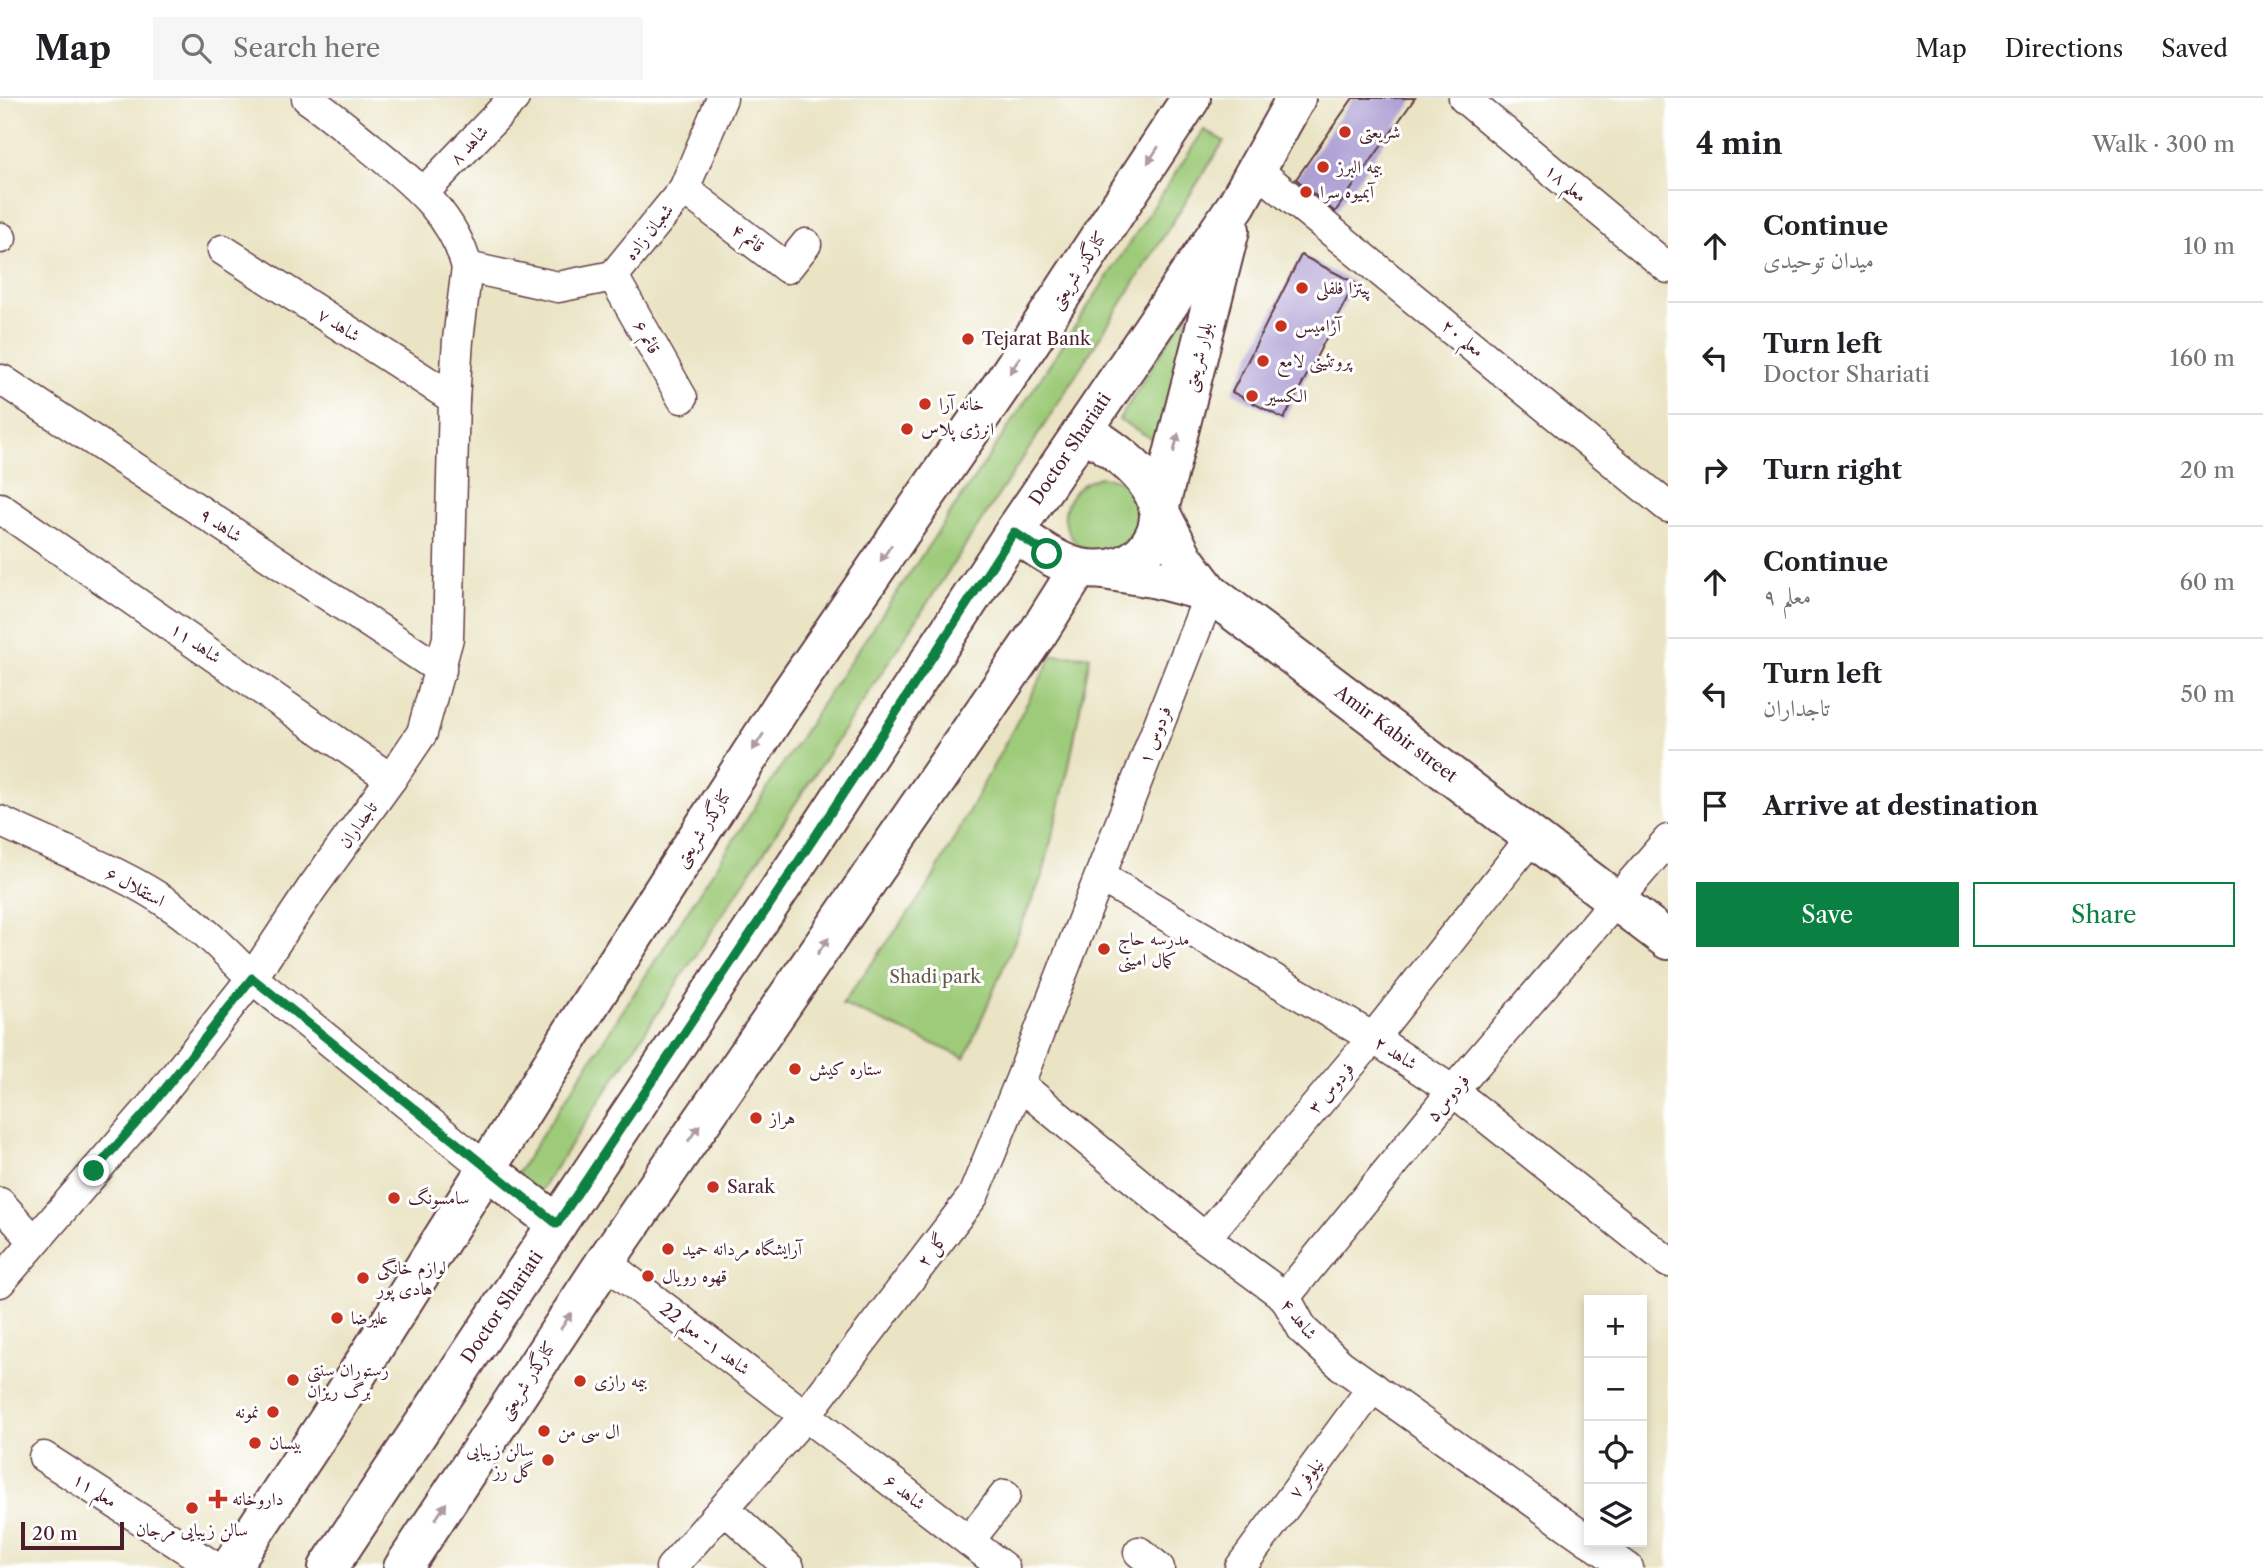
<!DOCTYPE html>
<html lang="en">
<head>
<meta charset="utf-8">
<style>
  :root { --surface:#fff; --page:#f6f6f6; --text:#202124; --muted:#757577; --line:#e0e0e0; --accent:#0b8043 }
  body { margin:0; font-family:"Libre Caslon Text",Amiri,serif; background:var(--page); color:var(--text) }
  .controls { position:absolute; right:21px; bottom:21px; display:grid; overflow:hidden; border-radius:0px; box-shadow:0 4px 10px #0003 }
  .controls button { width:63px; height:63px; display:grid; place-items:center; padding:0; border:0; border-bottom:2px solid var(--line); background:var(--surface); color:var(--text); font:35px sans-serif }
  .scale { position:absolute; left:21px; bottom:18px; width:103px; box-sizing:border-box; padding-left:7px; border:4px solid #4a1f2b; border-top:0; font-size:19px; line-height:24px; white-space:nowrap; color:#4a1f2b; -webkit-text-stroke:5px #fff; paint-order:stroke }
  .stop { position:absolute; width:21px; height:21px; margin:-16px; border:5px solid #0b8043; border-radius:50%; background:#fff }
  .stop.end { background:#0b8043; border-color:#fff; box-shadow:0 2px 7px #0008 }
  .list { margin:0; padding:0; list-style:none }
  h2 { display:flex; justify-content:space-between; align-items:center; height:91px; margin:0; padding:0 28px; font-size:30px }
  h2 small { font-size:23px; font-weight:400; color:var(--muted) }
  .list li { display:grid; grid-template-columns:46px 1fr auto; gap:21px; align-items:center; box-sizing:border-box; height:112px; padding:0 28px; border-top:2px solid var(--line) }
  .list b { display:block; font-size:26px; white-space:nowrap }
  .list p { margin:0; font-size:23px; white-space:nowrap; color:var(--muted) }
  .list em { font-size:23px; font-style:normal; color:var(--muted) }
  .actions { display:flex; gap:14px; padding:21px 28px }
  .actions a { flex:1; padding:16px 0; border:2px solid var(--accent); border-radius:0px; text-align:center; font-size:24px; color:var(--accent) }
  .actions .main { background:var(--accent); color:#fff }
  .icon { flex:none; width:38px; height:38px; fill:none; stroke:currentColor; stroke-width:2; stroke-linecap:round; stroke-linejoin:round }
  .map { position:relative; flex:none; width:1668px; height:1470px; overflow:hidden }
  header { display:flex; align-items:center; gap:42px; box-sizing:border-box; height:98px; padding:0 35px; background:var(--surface); border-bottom:2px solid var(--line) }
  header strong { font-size:33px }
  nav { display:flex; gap:38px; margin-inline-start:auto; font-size:24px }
  .search { width:490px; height:63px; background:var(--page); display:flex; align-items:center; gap:18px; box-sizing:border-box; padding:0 24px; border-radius:0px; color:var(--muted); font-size:26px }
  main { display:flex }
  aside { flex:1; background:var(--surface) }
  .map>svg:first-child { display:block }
  .green { fill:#9ecb79; stroke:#747552; stroke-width:2 }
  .building { fill:#aea0d4 }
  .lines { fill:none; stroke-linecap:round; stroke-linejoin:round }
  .minor-casing { stroke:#623d42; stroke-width:33 }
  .secondary-casing { stroke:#623d42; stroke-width:42 }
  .primary-casing { stroke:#623d42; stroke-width:42 }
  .minor { stroke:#fff; stroke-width:30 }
  .secondary { stroke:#fff; stroke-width:38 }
  .primary { stroke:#fff; stroke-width:38 }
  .oneway { fill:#ae9aa0 }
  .route { stroke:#0b8043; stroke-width:9 }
  .poi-dot { fill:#c8321e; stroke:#fff; stroke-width:2.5 }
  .labels { text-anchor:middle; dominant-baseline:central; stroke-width:6; stroke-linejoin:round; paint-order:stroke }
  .poi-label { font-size:18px; fill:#4a1f2b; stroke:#fff; text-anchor:start }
  .street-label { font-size:18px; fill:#4a1f2b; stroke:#fff }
  .park-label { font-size:18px; fill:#675b46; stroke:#fff }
</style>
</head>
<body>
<header>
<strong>Map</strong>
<div class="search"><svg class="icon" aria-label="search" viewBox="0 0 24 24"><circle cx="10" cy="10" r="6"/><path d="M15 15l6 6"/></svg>Search here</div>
<nav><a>Map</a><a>Directions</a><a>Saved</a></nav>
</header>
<main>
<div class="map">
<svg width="1668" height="1470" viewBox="0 0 1668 1470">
  <rect width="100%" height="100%" fill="#fff"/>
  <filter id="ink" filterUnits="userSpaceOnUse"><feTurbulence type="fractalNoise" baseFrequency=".0143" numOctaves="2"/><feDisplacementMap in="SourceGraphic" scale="14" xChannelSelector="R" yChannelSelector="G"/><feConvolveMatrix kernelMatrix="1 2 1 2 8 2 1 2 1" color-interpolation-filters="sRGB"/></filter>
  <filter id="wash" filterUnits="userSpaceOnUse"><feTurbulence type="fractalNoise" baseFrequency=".00686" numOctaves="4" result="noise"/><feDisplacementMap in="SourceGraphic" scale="28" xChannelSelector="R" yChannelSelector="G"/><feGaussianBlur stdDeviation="1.57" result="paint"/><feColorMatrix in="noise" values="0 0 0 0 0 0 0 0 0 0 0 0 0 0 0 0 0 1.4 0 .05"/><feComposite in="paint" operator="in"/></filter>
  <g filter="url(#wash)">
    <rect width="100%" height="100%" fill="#eae4c4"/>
    <g class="green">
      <path d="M1204,32l20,11 -188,297 -501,761 -24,-16 322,-496 173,-256z"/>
      <path d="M1189,209l-19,141 -6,8 -10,-16 -35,-20z"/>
      <path d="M1100,379c30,2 34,14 42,39l-18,33c-11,1 -29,5 -38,1 -5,-2 -10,-7 -13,-11 -19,-26 -2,-54 27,-62z"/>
      <path d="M1053,557l37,1 -21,110 -26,108 -78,184 -123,-54 86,-117z"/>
    </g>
    <g id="blocks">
      <g class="building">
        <path d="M1353,0h62l-80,114 -39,-33z"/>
        <path d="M1301,157l54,28 -71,136 -52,-27z"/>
      </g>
    </g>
  </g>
  <g filter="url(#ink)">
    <use href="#blocks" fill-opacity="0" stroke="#623d42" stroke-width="2"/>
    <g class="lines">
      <g class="minor-casing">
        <g id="minor">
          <path d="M307,0c22,15 43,33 64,50 41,34 82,65 96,119l91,20 55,-11 71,-87 38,-91"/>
          <path d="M1464,0l204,170"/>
          <path d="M1257,72l411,337"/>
          <path d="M684,91l103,79 19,-24"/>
          <path d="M424,94l90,-94"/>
          <path d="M0,140h1"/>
          <path d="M223,152l231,149"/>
          <path d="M613,178l69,122"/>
          <path d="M2,282l439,290"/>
          <path d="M0,410l391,271"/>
          <path d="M0,723c57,28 121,49 173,86 29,20 54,46 79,71l235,191"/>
          <path d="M1101,779l272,161 80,53 215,171"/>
          <path d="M1019,986l186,154 80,59 18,33 38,35 248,176"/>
          <path d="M0,1105l34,38"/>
          <path d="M1205,1140l168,-200 159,-201"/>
          <path d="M605,1164l399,306"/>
          <path d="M0,1184l153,-178 99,-126 60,-90 79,-109 31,-46 26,-95 6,-239 4,-59 9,-73"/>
          <path d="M1285,1199l168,-206 215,-251"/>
          <path d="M44,1359l172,111"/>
          <path d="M725,1411l64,59"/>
          <path d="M969,1443l36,-46"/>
          <path d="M1591,1444l37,26"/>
          <path d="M1139,1454l20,16"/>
          <path d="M671,1470l134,-152 168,-220 46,-112 191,-491"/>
          <path d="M1240,1470l133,-181"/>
        </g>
      </g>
      <g class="secondary-casing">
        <g id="secondary">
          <path d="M1159,412l25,49 26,34"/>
          <path d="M1104,472l49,8 57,15 458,347"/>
        </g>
      </g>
      <g class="primary-casing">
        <g id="primary">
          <path d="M1159,412l71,-280"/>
          <path d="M1014,434c20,13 42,31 66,36 24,4 48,1 65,-18 43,-52 -23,-95 -62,-120"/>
          <path d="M487,1071l70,55"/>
          <path d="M230,1470l97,-146 261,-415 195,-303 223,-325 185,-281"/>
          <path d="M328,1470l488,-733 198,-303 223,-328 59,-106"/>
          <path d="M403,1470l202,-306 433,-629 41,-65"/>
        </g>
      </g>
      <use href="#minor" class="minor"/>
      <use href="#secondary" class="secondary"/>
      <use href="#primary" class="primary"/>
    </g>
    <defs><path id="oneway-solid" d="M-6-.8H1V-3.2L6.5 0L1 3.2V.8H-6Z" transform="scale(1.75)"/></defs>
    <g class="oneway">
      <use href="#oneway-solid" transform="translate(1153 57) rotate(123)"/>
      <use href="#oneway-solid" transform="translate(1015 267) rotate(123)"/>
      <use href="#oneway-solid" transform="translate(1176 345) rotate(-76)"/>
      <use href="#oneway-solid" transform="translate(886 455) rotate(124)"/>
      <use href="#oneway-solid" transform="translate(758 644) rotate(123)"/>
      <use href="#oneway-solid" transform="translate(823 848) rotate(-55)"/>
      <use href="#oneway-solid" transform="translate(694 1035) rotate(-55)"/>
      <use href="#oneway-solid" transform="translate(566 1223) rotate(-57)"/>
      <use href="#oneway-solid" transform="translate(441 1413) rotate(-57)"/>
    </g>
  </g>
  <g class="lines" filter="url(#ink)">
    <path class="route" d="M94,1073l59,-67 99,-126 305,246 259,-389 198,-303 33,22"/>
  </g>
  <g class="poi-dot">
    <circle cx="1345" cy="34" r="7"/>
    <circle cx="1323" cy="69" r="7"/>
    <circle cx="1306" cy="94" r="7"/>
    <circle cx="1302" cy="190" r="7"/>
    <circle cx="1281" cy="228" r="7"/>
    <circle cx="968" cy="241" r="7"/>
    <circle cx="1263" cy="263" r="7"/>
    <circle cx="1252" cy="298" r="7"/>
    <circle cx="925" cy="306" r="7"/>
    <circle cx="907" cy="331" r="7"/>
    <circle cx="1104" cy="851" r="7"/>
    <circle cx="795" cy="971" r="7"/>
    <circle cx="756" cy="1020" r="7"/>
    <circle cx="713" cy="1089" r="7"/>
    <circle cx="394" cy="1100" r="7"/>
    <circle cx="668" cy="1151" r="7"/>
    <circle cx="648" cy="1178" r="7"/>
    <circle cx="363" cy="1180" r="7"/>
    <circle cx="337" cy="1220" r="7"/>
    <circle cx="293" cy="1282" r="7"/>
    <circle cx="580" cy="1283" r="7"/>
    <circle cx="273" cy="1314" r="7"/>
    <circle cx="544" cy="1333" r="7"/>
    <circle cx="255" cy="1345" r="7"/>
    <circle cx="548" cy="1362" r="7"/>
    <path d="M214.5 1390.5h7v7h7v7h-7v7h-7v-7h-7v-7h7z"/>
    <circle cx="192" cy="1410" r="7"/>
  </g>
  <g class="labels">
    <g class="poi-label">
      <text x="1359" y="34">شریعتی</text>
      <text x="1337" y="69">بیمه البرز</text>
      <text x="1320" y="94">آبمیوه سرا</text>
      <text x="1316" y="190">پیتزا فلفلی</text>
      <text x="1295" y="228">آرامیس</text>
      <text x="982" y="241">Tejarat Bank</text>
      <text x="1277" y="263">پروتئینی لامع</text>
      <text x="1266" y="298">الکسیر</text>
      <text x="939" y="306">خانه آرا</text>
      <text x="921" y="331">انرژی پلاس</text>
      <text x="1118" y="841">مدرسه حاج<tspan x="1118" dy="21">کمال امینی</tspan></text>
      <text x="809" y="971">ستاره کیش</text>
      <text x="770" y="1020">هراز</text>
      <text x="727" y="1089">Sarak</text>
      <text x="408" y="1100">سامسونگ</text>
      <text x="682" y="1151">آرایشگاه مردانه حمید</text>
      <text x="377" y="1170">لوازم خانگی<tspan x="377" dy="21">هادی پور</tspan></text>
      <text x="662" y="1178">قهوه رویال</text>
      <text x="351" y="1220">علیرضا</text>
      <text x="307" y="1272">رستوران سنتی<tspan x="307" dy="21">برگ ریزان</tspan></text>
      <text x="594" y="1283">بیمه رازی</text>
      <text x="259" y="1314" text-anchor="end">نمونه</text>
      <text x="558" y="1333">ال سی من</text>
      <text x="269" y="1345">بیسان</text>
      <text x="534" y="1352" text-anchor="end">سالن زیبایی<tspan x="534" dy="21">گل رز</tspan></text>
      <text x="232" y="1401">داروخانه</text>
      <text x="192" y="1432" text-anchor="middle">سالن زیبایی مرجان</text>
    </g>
    <g class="street-label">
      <text transform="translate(469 47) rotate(-46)">شاهد ۸</text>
      <text transform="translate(1566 85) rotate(40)">معلم ۱۸</text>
      <text transform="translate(649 134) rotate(-51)">شعبان زاده</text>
      <text transform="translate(748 140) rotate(37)">قائم ۴</text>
      <text transform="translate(1078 172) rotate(-57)">کنارگذر شریعتی</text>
      <text transform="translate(339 227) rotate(33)">شاهد ۷</text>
      <text transform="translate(647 239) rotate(61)">قائم ۶</text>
      <text transform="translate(1463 240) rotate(39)">معلم ۲۰</text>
      <text transform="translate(1198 259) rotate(-76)">بلوار شریعتی</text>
      <text transform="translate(1070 351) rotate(-56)">Doctor Shariati</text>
      <text transform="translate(221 427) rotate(34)">شاهد ۹</text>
      <text transform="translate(196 545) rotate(35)">شاهد ۱۱</text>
      <text transform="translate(1396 636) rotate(37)">Amir Kabir street</text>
      <text transform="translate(1155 637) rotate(-69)">فردوس ۱</text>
      <text transform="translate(358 727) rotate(-54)">تاجداران</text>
      <text transform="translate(703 730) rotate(-57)">کنارگذر شریعتی</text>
      <text transform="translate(135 789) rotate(28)">استقلال ۶</text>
      <text transform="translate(1396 955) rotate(33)">شاهد ۲</text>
      <text transform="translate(1331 990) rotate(-50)">فردوس ۳</text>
      <text transform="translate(1448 1000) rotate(-50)">فردوس۵</text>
      <text transform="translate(932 1152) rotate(-53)">گل ۲</text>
      <text transform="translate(502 1209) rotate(-56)">Doctor Shariati</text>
      <text transform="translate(1299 1221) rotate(52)">شاهد ۴</text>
      <text transform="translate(705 1241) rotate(37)">شاهد ۱- معلم 22</text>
      <text transform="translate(527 1282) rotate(-57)">کنارگذر شریعتی</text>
      <text transform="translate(1306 1380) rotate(-54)">نیلوفر ۷</text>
      <text transform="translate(95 1392) rotate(33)">معلم ۱۱</text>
      <text transform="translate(905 1394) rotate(38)">شاهد ۶</text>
    </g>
    <g class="park-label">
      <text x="935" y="879">Shadi park</text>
    </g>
  </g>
</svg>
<div class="controls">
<button>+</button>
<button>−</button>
<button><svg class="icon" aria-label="locate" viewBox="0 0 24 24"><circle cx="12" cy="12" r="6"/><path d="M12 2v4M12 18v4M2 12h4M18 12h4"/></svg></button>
<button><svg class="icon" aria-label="layers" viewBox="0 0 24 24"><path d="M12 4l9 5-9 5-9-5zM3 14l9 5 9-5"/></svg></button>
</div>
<div class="scale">20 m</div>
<div class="stop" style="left:1047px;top:456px"></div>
<div class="stop end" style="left:94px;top:1073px"></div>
</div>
<aside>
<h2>4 min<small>Walk · 300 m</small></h2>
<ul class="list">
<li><svg class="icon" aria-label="ahead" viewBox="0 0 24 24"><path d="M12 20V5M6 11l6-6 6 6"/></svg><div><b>Continue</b><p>میدان توحیدی</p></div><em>10 m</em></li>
<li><svg class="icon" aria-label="left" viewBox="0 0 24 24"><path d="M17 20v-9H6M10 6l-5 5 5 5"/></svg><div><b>Turn left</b><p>Doctor Shariati</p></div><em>160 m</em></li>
<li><svg class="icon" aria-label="right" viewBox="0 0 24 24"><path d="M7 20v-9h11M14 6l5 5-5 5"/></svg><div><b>Turn right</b></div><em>20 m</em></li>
<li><svg class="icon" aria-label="ahead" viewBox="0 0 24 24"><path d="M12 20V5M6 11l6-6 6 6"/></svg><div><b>Continue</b><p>معلم ۹</p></div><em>60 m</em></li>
<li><svg class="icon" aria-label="left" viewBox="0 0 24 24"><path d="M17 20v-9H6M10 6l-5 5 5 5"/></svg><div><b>Turn left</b><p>تاجداران</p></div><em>50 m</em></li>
<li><svg class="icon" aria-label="arrive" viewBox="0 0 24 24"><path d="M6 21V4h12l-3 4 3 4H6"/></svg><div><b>Arrive at destination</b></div></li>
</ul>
<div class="actions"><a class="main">Save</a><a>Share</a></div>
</aside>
</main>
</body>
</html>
